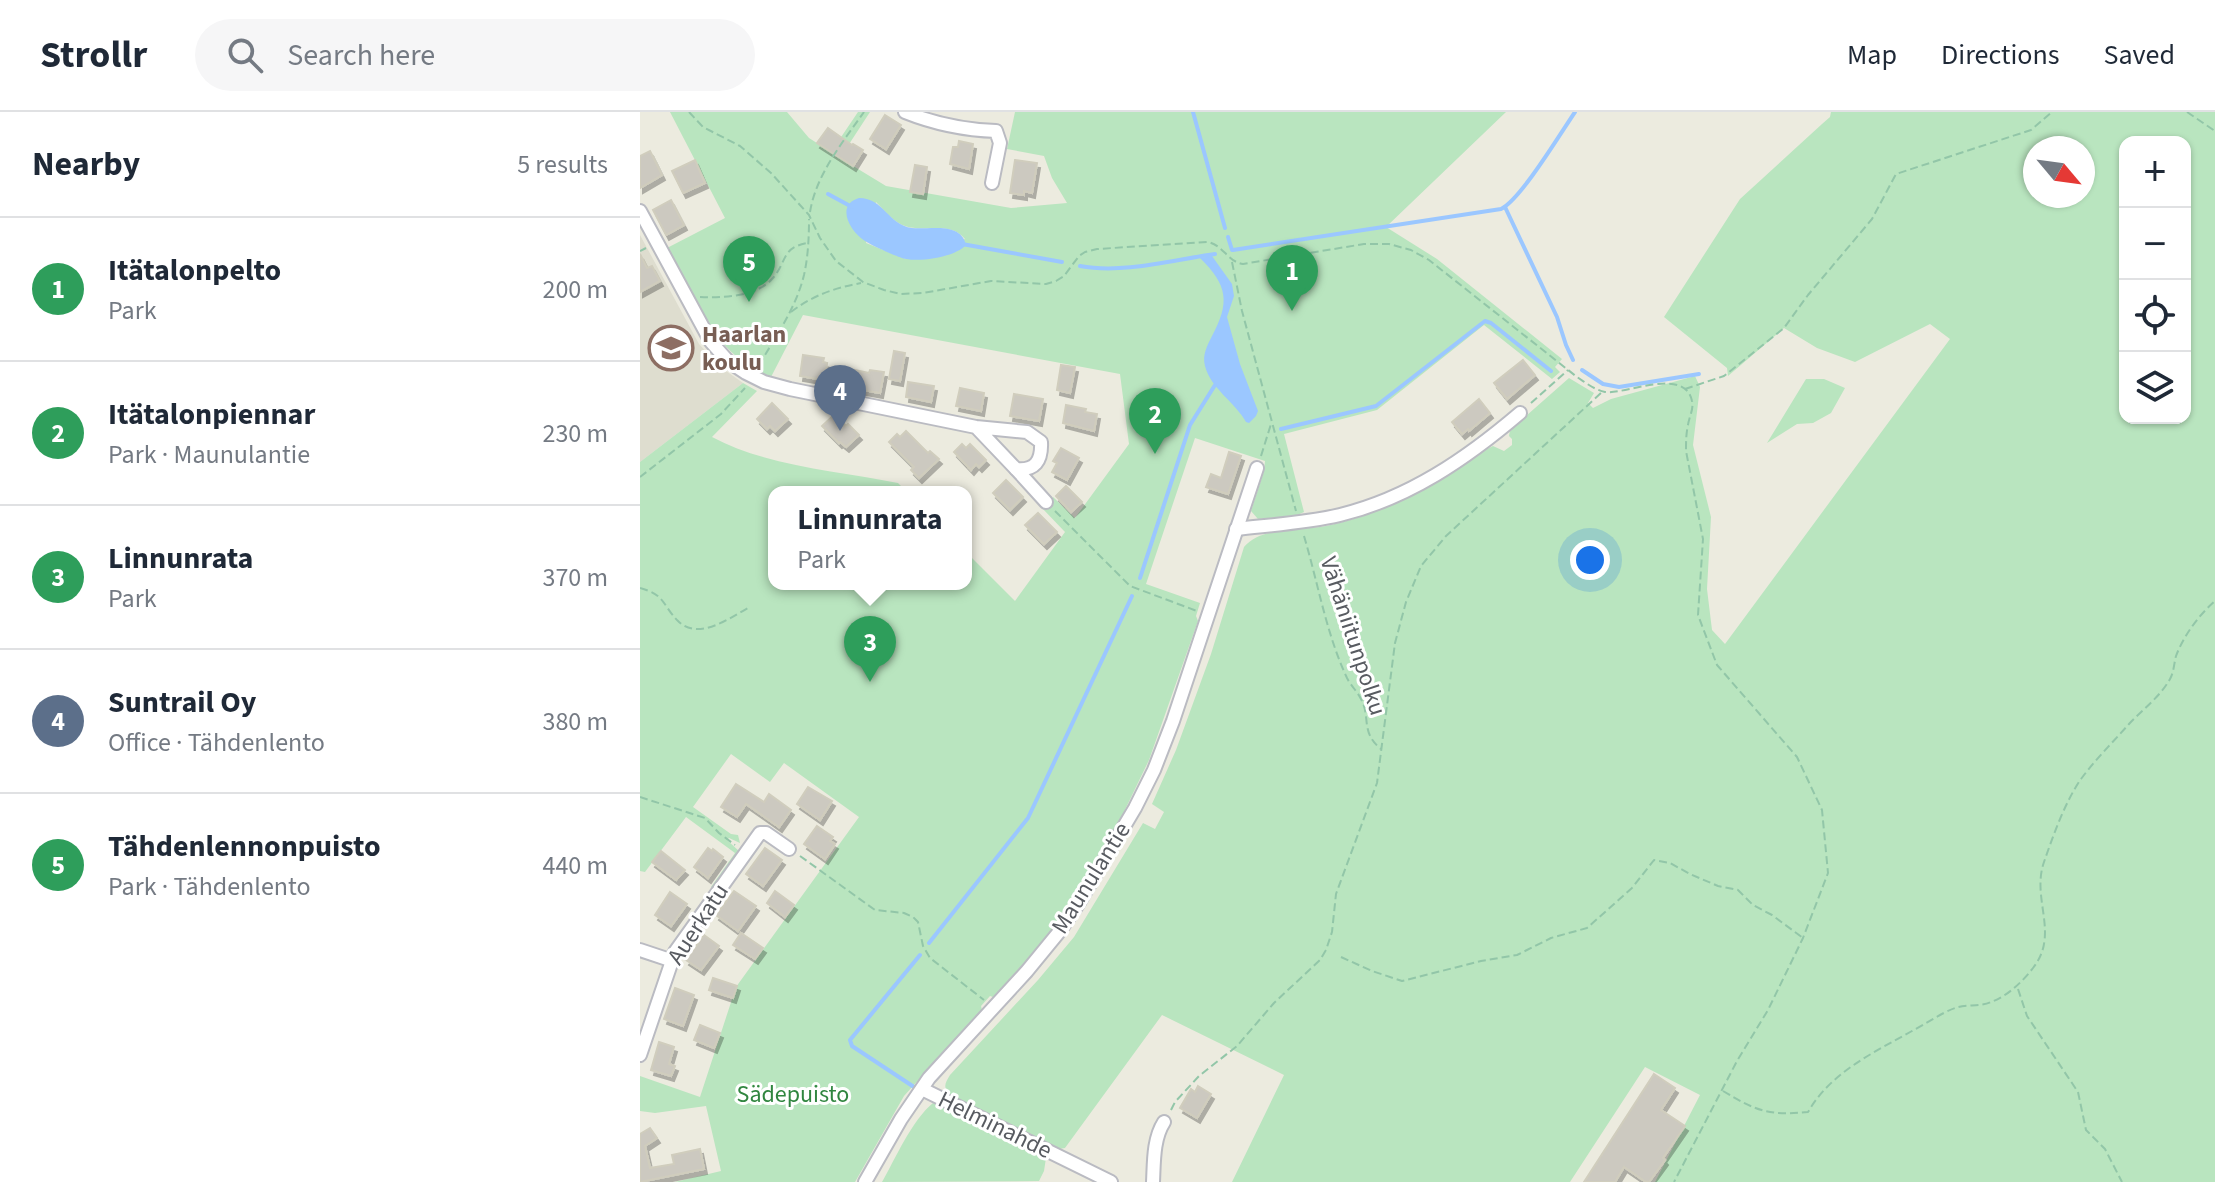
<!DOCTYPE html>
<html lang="en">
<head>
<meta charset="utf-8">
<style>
  :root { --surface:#fff; --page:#f6f6f7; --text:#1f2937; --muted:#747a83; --line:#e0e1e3; --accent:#ef4c22 }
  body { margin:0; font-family:"Source Sans 3",sans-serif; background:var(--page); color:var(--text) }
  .controls { position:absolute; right:24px; top:24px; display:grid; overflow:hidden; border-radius:16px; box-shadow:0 2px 6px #0004 }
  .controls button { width:72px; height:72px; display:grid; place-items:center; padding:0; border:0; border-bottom:2px solid var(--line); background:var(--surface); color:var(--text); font:40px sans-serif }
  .compass { position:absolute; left:1383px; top:24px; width:72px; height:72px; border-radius:50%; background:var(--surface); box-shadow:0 2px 6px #0004; rotate:119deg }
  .you { position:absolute; left:950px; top:448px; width:28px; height:28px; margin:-20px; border:6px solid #fff; border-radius:50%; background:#1a73e8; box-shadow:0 0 0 12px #1a73e833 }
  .badge { display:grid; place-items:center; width:52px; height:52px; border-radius:50%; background:var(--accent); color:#fff; font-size:26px; font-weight:700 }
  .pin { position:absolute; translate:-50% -66px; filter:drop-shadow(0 2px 4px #0008) }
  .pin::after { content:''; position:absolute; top:42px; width:28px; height:24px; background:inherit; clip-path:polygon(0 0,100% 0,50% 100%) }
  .popup { position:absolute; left:128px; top:374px; width:204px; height:104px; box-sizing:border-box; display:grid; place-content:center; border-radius:16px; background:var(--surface); filter:drop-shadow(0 2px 6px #0005); font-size:26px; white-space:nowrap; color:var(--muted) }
  .popup b { font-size:30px; color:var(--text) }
  .popup::after { content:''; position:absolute; left:50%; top:100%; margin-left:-16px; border:16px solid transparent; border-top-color:var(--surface) }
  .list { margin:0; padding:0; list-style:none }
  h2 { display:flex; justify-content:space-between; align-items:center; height:104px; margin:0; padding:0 32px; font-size:34px }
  h2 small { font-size:26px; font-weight:400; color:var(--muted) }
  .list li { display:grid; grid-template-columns:52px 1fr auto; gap:24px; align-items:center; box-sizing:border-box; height:144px; padding:0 32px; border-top:2px solid var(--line) }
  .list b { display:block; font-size:30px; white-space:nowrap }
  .list p { margin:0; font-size:26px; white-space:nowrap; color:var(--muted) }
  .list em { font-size:26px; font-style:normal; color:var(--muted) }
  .icon { flex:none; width:44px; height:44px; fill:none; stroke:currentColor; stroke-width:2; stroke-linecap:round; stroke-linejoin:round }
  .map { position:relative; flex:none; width:1575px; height:1070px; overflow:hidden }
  header { display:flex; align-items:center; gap:48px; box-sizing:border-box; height:112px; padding:0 40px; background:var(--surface); border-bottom:2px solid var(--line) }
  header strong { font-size:38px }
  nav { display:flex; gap:44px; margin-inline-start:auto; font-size:28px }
  .search { width:560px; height:72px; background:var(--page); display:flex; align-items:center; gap:20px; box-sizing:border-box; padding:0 28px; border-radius:44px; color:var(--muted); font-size:30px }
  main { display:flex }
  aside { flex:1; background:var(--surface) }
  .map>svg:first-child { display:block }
  .education { fill:#deddcf }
  .green { fill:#b9e5bf; fill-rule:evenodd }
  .water { fill:#9bc7ff }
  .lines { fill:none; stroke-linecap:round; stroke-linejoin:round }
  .stream { stroke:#9bc7ff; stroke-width:4 }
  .building { fill:#ccc9c0; stroke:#d0cdbd; stroke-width:2; filter:url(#shadow) }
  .minor-casing { stroke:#babbc2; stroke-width:16 }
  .path { stroke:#92c6a8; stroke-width:2; stroke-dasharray:8 4; stroke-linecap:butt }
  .minor { stroke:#fff; stroke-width:12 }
  .labels { text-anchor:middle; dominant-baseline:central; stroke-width:6; stroke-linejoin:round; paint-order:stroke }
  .education-label { font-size:24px; font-weight:bold; fill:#785e54; stroke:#fff; text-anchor:start }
  .street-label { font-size:24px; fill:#585b61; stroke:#fff }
  .park-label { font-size:24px; fill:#318640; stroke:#fff }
</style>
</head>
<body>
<header>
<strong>Strollr</strong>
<div class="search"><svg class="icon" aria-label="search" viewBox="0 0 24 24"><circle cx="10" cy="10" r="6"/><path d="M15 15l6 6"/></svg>Search here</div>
<nav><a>Map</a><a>Directions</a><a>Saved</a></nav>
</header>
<main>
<aside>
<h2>Nearby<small>5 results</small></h2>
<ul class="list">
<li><span class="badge" style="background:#2e9e5b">1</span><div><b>Itätalonpelto</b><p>Park</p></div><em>200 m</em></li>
<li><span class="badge" style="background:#2e9e5b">2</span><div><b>Itätalonpiennar</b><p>Park · Maunulantie</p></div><em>230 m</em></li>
<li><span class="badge" style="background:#2e9e5b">3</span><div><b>Linnunrata</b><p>Park</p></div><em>370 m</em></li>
<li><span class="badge" style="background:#5c6f8a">4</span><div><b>Suntrail Oy</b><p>Office · Tähdenlento</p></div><em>380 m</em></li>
<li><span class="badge" style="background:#2e9e5b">5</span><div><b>Tähdenlennonpuisto</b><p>Park · Tähdenlento</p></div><em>440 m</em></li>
</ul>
</aside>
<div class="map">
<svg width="1575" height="1070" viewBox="0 0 1575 1070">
  <defs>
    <filter id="shadow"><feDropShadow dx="3" dy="5" stdDeviation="0" flood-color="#0004"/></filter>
  </defs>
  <rect width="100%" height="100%" fill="#ecebdf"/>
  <path class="education" d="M0,123l59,109 20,22 24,17 -103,79z"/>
  <g class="green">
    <path d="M30,0h117l22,26 22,14 27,-40h12l-30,46 46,28 125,22 56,-5 -15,-25 -8,-22 -37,-7 8,-37h491l-120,115 51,32 125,100 -7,8 5,5 -8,7 -68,-54 -107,85 -93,24 20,78 -9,4 -37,3 -7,-8 13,-40 1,-10 -70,-23 -49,146 54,19 -4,13 2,5 -49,139 -28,58 -68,110 -13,18 -47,51 -3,-1 -9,10 1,4 -78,86 -49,86h-180l46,-11 -15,-65 -51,7 -15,-2v-35l60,21 36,-110 123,-170 -75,-54 -14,19 -39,-28 -38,53 38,27 7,1 2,8 -11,-5 -2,2 13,12 -27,36 -2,-1 24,-34 -49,-36 -41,55 -5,-1v-409l103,-79 14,8 -45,46c54,29 126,34 186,46l9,9h-133v92h192v-32l49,49 50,-69 -23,-24 11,-11 22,21 54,-74 -9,-70 -317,-59 -32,62c-59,-24 -76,-77 -104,-129l58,-30zM236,90c9,9 17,20 29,24 20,7 44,-6 60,13l-59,20 -40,-16z"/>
    <path d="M1191,0h384v1070h-560l45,-87 -55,-28 -75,115h-338l52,-107 -122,-60 -97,133 -6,1 -110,-55c-6,-7 -4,-11 1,-19l88,-95 36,-43 69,-114 12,6 9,-17 -12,-8 24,-54 35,-96 33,-107c17,-21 57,-16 82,-21 61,-13 112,-41 161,-77l6,-3 11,5 8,-6v-6l-3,-3 1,-6 59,-52 25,15 -6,10 5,5 18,-9 84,-23 5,11 -7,58 18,72 -4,72 5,41 13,14 225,-305 -20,-15 -75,38 -38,-14 -33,-20 -56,48 -1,-8 -63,-51 76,-118 82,-75 8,-7zM1485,30h60v276h-60zM1395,36h48v48h-48z"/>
    <path d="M1166,267h18l21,9 -14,25 -18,10 -16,1 -30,19z"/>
    <path d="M293,991l113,55 -2,13 -5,10 -157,1c13,-23 30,-62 51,-79z"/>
  </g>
  <g class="water">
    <path d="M219,86c25,0 29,27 53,30 17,2 49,-7 54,17 -11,12 -44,17 -60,14 -7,-1 -35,-14 -41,-18 -15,-9 -30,-36 -6,-43z"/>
    <path d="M572,144l20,28 2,12 -7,21 13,47 18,47 -2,5 -7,7 -3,-1c-11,-20 -35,-33 -41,-56 -3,-11 2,-20 7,-30 18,-33 16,-51 -12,-78z"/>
  </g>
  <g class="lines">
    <g class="stream">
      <path d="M553,0l32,116"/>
      <path d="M188,82l24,13"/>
      <path d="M865,95l52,110 9,28 7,15"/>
      <path d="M588,125l4,13"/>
      <path d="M322,132l100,18"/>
      <path d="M593,138l268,-41c20,-10 59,-75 74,-97"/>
      <path d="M440,154c43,8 92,-6 135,-12"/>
      <path d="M942,258l21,14 16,3 80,-13"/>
      <path d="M641,317l95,-23 109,-85 6,2 60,48"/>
      <path d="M500,466l50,-153 25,-40"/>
      <path d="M289,831l99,-125 104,-222"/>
      <path d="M274,975l-62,-41 -2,-6 70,-85"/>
    </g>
  </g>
  <g class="building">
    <path d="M245,3l16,10 -15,24 -16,-10z"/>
    <path d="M188,16l24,17 1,-1 10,6 -10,16 -36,-23z"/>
    <path d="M319,29l14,3 -4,25 -19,-5 3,-17h5z"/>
    <path d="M10,39l12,24 -22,13v-32z"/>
    <path d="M55,48l10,23 -22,10 -11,-22z"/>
    <path d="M375,48l22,3 -5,30 -8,-2v4l-14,-2z"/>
    <path d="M275,53l12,2 -4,27 -13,-2z"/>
    <path d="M31,88l13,25 -18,10 -13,-25z"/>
    <path d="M0,142l7,14 5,-2 8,15 -20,11z"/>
    <path d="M254,239l11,2 -5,28 -11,-2z"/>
    <path d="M163,243l21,3 -1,4 4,1 -3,17 -24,-4z"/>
    <path d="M883,248l12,15 -28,24 -13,-16z"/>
    <path d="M421,253l14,2 -5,26 -13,-3z"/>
    <path d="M215,258l14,3 1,-3 14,2 -4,21 -28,-5z"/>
    <path d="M268,270l26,4 -3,16 -25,-5z"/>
    <path d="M320,276l24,5 -3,18 -25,-5z"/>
    <path d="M374,282l29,5 -4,22 -29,-5z"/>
    <path d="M839,287l11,14 -21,18 -1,-2 -6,5 -10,-12z"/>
    <path d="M132,291l16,16 -13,12 -5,-5 -3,3 -10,-10z"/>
    <path d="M426,293l20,4 -1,3 12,2 -3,17 -31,-8z"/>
    <path d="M193,304l4,4 1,-2 8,8 2,-2 11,11 -13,12 -6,-5 -1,1 -17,-17z"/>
    <path d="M266,319l22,22 2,-2 9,8 -20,19 -8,-8 3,-3 -25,-25 8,-8 3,3z"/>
    <path d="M322,332l4,4 4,-4 16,16 -7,7 -3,-3 -5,6 -17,-18z"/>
    <path d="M421,336l18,10 -12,22 -15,-8 5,-9 -4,-2z"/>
    <path d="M589,340l12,4 -13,38 -22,-7 5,-13 10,4z"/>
    <path d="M366,368l17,17 -13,13 -17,-17z"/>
    <path d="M426,374l16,16 -11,10 -15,-16z"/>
    <path d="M398,401l19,19 -13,12 -19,-19z"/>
    <path d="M96,672l28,18 5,-8 22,16 -12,17 -33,-23 -9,13 -16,-10z"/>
    <path d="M168,675l24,14 -12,19 -23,-16z"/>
    <path d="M177,714l16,11 -3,4 5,3 -10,15 -21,-15z"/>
    <path d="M68,736l4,3 1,-2 10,8 -15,21 -14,-11z"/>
    <path d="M125,736l17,12 -19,26 -17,-12z"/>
    <path d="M21,739l24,19 -9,10 -24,-18z"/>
    <path d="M94,779l22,15 -18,25 -22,-16z"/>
    <path d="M135,779l19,14 -9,12 -18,-14z"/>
    <path d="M30,780l17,12 -16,22 -16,-11z"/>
    <path d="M101,821l22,15 -8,11 -22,-14z"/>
    <path d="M64,823l15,11 -18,24 -15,-10z"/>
    <path d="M73,866l24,8 -4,12 -24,-8z"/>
    <path d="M35,876l19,7 -11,31 -19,-7z"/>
    <path d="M60,913l20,8 -6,15 -20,-8z"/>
    <path d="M19,930l15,5 -5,17 6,2 -4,10 -20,-6z"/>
    <path d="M1014,962l21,14 -14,22 24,16 -22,32 2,2 -16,22h-3l-22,-15 -9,15h-31z"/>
    <path d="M558,974l13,8 -14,24 -17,-10 11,-19 4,3z"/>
    <path d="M10,1016l7,10 -12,8 5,22 24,-4 -2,-9 28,-6 4,20 -64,13v-48z"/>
  </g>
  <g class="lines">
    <g class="minor-casing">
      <g id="minor">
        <path d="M265,0c30,12 59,18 91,19l4,12 -8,40"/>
        <path d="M0,99l71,131 17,19 18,12 18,9 26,7 186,38 51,5 14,10c1,19 -6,29 -25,27l-40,-42"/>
        <path d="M376,357l30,33"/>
        <path d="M596,417c35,-4 70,-6 104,-14 69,-17 126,-56 180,-102"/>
        <path d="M0,838l30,10"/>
        <path d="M0,943l35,-103 85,-119h6l23,16"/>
        <path d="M282,977l189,93"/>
        <path d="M225,1070l36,-63 28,-41 98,-107 32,-39 19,-28 57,-96 19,-38 19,-49 84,-253"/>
        <path d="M513,1070c1,-19 0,-43 11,-60"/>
      </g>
    </g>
    <g class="path">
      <path d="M49,0l14,15 37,19 31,27 38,42 11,23 16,23 27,21 21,8 17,4 22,-1 68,-12 55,3 10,-3 8,-5 15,-20 6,-4 12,-3 111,-7c15,3 20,20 35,22l121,-20h25l22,6 18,10 148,117c9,6 18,13 28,15 20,3 80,-26 87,9 2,8 -3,16 -4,24 -2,9 -2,17 -2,26l17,88 -5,76 19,50 80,92 25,53 6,63 -25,65 -35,72 -31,51 -63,121"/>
      <path d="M1547,0l28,19"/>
      <path d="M170,100c6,-37 32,-69 54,-100"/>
      <path d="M0,139l6,-3"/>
      <path d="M592,150l10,49 54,200"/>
      <path d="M60,185c23,1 57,0 73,-19 14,-16 8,-30 34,-35"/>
      <path d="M151,200c22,-17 44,-24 70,-29"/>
      <path d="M119,253c17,-29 37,-57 45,-90 4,-18 5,-37 5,-56"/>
      <path d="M1045,277l39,-13 60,-48 24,-33 64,-76 24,-45 135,-44 21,-18"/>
      <path d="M891,291l37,-33"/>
      <path d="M621,344l10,-32"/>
      <path d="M0,365l81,-63 24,-26"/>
      <path d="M415,399l75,75 67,25"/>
      <path d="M664,424c14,47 22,97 43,142 4,8 10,13 14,21 10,18 -1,33 20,50"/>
      <path d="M0,476c26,7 22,17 38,33 20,20 50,-2 70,-13"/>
      <path d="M0,685l65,21 14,15 16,12"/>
      <path d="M160,744l75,54 29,3 9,4 5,5 5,24 7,12 54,42"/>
      <path d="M701,845l31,14 30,10 79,-20 36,-6 34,-17 36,-10 45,-40 22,-28 16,3 20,11 28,12 20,4 15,15 19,10 31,23"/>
      <path d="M1378,877l9,27 51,76 8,38 19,19 17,33"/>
      <path d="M1083,979c33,20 46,25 85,21 23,-40 65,-59 104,-81 14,-7 29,-18 43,-23 11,-4 25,-1 36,-6 17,-6 32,-21 42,-34 27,-34 -2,-69 11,-106 9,-26 21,-60 37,-83 14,-19 32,-37 48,-55 14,-15 31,-27 41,-45 4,-7 4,-16 6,-23 8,-21 23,-41 39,-55"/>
      <path d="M531,998l4,-8 24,-26 38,-30 37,-43 46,-43 6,-10 6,-18 4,-38 41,-111 18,-140 11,-41 15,-36 25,-30 155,-143"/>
    </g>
    <use href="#minor" class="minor"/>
  </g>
  <defs>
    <g id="school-ring" transform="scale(2.3)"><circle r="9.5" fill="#fff" stroke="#8d6e63" stroke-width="1.5"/><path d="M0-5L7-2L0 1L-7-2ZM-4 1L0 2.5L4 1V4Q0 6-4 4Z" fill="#8d6e63"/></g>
  </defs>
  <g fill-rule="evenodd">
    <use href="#school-ring" x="31" y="236"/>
  </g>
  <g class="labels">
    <g class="education-label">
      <text x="62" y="222">Haarlan<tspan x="62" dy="28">koulu</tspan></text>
    </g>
    <g class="street-label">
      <text transform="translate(713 524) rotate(72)">Vähäniitunpolku</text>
      <text transform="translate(451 766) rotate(-58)">Maunulantie</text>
      <text transform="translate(58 812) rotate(-57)">Auerkatu</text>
      <text transform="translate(355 1013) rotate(26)">Helminahde</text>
    </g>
    <g class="park-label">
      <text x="153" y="982">Sädepuisto</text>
    </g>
  </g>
</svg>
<div class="controls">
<button>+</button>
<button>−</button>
<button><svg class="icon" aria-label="locate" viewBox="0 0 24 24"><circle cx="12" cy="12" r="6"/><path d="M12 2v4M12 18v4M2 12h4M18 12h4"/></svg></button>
<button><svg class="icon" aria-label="layers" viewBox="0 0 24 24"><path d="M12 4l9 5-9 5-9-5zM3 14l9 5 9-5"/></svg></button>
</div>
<svg class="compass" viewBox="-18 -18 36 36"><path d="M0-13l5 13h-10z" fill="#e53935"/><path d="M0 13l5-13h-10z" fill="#747a83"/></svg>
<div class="you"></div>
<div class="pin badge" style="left:652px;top:199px;background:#2e9e5b">1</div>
<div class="pin badge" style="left:515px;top:342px;background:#2e9e5b">2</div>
<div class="pin badge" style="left:230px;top:570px;background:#2e9e5b">3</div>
<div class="popup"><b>Linnunrata</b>Park</div>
<div class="pin badge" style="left:200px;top:319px;background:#5c6f8a">4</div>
<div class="pin badge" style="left:109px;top:190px;background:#2e9e5b">5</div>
</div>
</main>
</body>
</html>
